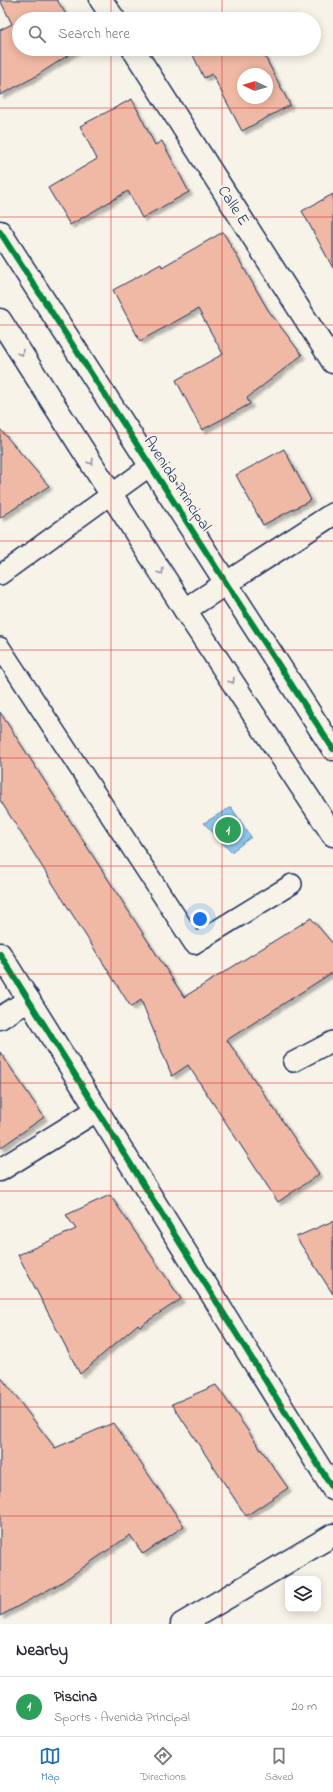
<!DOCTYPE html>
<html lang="en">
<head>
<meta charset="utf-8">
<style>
  :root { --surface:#fff; --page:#f2f2f3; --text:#2b2b33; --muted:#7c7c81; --line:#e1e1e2; --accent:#1f6fb2 }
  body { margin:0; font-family:"Indie Flower",sans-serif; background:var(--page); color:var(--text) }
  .controls { position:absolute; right:12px; bottom:12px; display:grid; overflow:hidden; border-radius:8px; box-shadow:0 2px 10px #0003 }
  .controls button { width:36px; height:36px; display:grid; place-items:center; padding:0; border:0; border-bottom:1px solid var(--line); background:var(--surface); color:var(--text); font:20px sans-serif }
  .compass { position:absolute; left:237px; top:68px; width:36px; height:36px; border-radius:50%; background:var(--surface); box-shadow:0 2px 10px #0003; rotate:274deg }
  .you { position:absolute; left:200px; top:919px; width:14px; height:14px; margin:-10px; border:3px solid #fff; border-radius:50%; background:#1a73e8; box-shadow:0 0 0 6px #1a73e833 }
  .badge { display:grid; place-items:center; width:26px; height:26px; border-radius:50%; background:var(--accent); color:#fff; font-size:13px; font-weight:700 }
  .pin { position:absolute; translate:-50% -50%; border:2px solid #fff; box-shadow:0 1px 4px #0006 }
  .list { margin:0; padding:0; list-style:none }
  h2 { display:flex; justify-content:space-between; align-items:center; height:52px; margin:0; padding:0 16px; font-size:17px }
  h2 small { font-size:13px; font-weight:400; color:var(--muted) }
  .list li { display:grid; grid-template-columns:26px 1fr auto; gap:12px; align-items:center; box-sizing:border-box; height:60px; padding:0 16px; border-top:1px solid var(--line) }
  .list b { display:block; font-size:15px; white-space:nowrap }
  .list p { margin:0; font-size:13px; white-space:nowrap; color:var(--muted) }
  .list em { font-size:13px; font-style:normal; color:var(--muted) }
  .icon { flex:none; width:22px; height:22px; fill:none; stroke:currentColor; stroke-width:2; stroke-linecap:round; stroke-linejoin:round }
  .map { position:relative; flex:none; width:333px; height:1624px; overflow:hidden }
  .search { position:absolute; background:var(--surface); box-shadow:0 2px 10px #0003; left:12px; right:12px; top:12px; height:44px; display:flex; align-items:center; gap:10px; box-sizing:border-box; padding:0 14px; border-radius:22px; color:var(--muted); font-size:15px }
  .sheet { height:112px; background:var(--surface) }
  nav { display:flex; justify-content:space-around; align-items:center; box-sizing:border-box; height:56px; border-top:1px solid var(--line); background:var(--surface); font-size:11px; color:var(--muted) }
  nav a { display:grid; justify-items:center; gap:2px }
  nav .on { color:var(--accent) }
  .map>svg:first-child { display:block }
  .water { fill:#8dc5ec; stroke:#5f89b3 }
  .building { fill:#f0b9a5; stroke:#1b2f5e; fill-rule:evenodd; filter:url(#shadow) }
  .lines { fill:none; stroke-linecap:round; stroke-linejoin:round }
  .service-casing { stroke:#1b2f5e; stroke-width:22 }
  .minor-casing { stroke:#1b2f5e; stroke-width:25 }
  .service { stroke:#f7f3e8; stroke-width:19 }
  .minor { stroke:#f7f3e8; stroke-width:22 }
  .cycleway-casing { stroke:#f7f3e8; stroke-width:8 }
  .cycleway { stroke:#00873e; stroke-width:6 }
  .oneway { stroke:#8991a3 }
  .grid { fill:none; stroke:#d62828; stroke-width:1; stroke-opacity:0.55 }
  .labels { text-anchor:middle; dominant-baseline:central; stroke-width:4; stroke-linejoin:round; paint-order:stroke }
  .street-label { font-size:16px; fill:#1b2f5e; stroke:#f7f3e8 }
</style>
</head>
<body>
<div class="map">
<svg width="333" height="1624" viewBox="0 0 333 1624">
  <defs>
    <filter id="shadow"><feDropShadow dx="3.5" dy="3.5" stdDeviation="1" flood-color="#0004"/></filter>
  </defs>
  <rect width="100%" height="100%" fill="#f7f3e8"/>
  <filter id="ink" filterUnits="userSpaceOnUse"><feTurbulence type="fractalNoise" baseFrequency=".025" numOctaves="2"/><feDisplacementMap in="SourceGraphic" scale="8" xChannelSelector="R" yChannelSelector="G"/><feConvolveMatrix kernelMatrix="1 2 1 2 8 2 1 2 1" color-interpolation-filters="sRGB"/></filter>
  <g filter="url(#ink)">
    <path class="water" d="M231,807l20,30 -20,15 -27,-29z"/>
    <g class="building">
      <path d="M0,0h57l12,19h-50v30h59l-45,29 -33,17v-65l12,-6z"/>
      <path d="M190,49h71l29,56 -48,26 -30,-57 -8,4zM243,74h24v24h-24z"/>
      <path d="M132,99l23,46 7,-4 27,51 -47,26 -14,-27 -58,34 -22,-37 49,-29 -17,-33z"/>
      <path d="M333,194v74l-31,-57z"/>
      <path d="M223,232l45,78 34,45 -55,43 3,6 -48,26 -26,-50 47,-26 -25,-45 -58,32 -27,-51 48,-26 1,3z"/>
      <path d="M0,429l49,57 -49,32z"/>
      <path d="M284,449l27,51 -48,25 -27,-50z"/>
      <path d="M0,712l184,285 127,-79 22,26v28l-106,68 92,134 -41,28 -90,-137 -16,11 -31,-76 -10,7 -131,-207z"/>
      <path d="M0,1052l44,65 -44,31z"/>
      <path d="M110,1195l71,104 -41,27 -2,-2 -58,50 -62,-119 58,-26 -10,-14z"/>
      <path d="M333,1221v73l-37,-57z"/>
      <path d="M0,1376l55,72 58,-25 71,103 -41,28 -13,-19 -71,49 -59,32z"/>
      <path d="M216,1385l72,103 -42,28 -74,-112z"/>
    </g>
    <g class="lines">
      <g class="service-casing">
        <g id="service">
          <path d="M0,575l150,-109"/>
          <path d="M0,647l194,297 98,-60"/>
          <path d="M293,1062l40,-21"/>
        </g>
      </g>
      <g class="minor-casing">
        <g id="minor">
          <path d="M101,0l13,19"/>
          <path d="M133,49l200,313"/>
          <path d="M0,232l333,517"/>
          <path d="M0,320l185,290 148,225"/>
          <path d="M185,610l148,-96"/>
          <path d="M0,954l333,535"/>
          <path d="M0,1018l29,-18"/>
          <path d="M0,1170l97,-60"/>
          <path d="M182,1624l151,-89"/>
        </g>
      </g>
      <use href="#service" class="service"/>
      <use href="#minor" class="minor"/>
      <g class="cycleway-casing">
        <g id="cycleway">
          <path d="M0,232l333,517"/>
          <path d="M0,954l333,535"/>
        </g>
      </g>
      <use href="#cycleway" class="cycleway"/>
    </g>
    <defs><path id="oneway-chevron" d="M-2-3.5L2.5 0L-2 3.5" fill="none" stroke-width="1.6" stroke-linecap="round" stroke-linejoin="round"/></defs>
    <g class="oneway">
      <use href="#oneway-chevron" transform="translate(21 353) rotate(57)"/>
      <use href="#oneway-chevron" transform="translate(91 462) rotate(57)"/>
      <use href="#oneway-chevron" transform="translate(161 572) rotate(57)"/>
      <use href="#oneway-chevron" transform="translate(232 681) rotate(57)"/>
    </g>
  </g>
  <path class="grid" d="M111,0v19M222,0v19M111,49v1575M222,49v1575M0,108h333M0,217h333M0,325h333M0,433h333M0,541h333M0,650h333M0,758h333M0,866h333M0,974h333M0,1083h333M0,1191h333M0,1299h333M0,1407h333M0,1516h333"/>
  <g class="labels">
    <g class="street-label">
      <text transform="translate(233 206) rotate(57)">Calle E</text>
      <text transform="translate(177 484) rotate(57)">Avenida Principal</text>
    </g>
  </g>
</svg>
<div class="controls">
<button><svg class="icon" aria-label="layers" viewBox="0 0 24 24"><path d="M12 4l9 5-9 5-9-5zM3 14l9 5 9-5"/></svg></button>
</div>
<svg class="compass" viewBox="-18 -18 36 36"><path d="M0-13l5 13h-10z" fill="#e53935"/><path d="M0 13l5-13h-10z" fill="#7c7c81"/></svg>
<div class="you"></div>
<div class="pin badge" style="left:228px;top:830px;background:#2e9e5b">1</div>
<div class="search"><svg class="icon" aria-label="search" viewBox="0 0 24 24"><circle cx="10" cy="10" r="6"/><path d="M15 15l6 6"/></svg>Search here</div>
</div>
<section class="sheet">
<h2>Nearby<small></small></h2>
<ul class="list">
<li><span class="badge" style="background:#2e9e5b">1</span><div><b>Piscina</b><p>Sports · Avenida Principal</p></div><em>20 m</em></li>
</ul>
</section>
<nav>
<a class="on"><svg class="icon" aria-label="map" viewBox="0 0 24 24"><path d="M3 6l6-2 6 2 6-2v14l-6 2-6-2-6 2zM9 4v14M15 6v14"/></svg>Map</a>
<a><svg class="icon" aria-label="directions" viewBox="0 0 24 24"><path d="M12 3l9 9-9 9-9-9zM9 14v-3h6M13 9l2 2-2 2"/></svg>Directions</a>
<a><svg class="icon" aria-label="saved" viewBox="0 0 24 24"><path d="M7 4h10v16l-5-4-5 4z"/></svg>Saved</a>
</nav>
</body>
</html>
